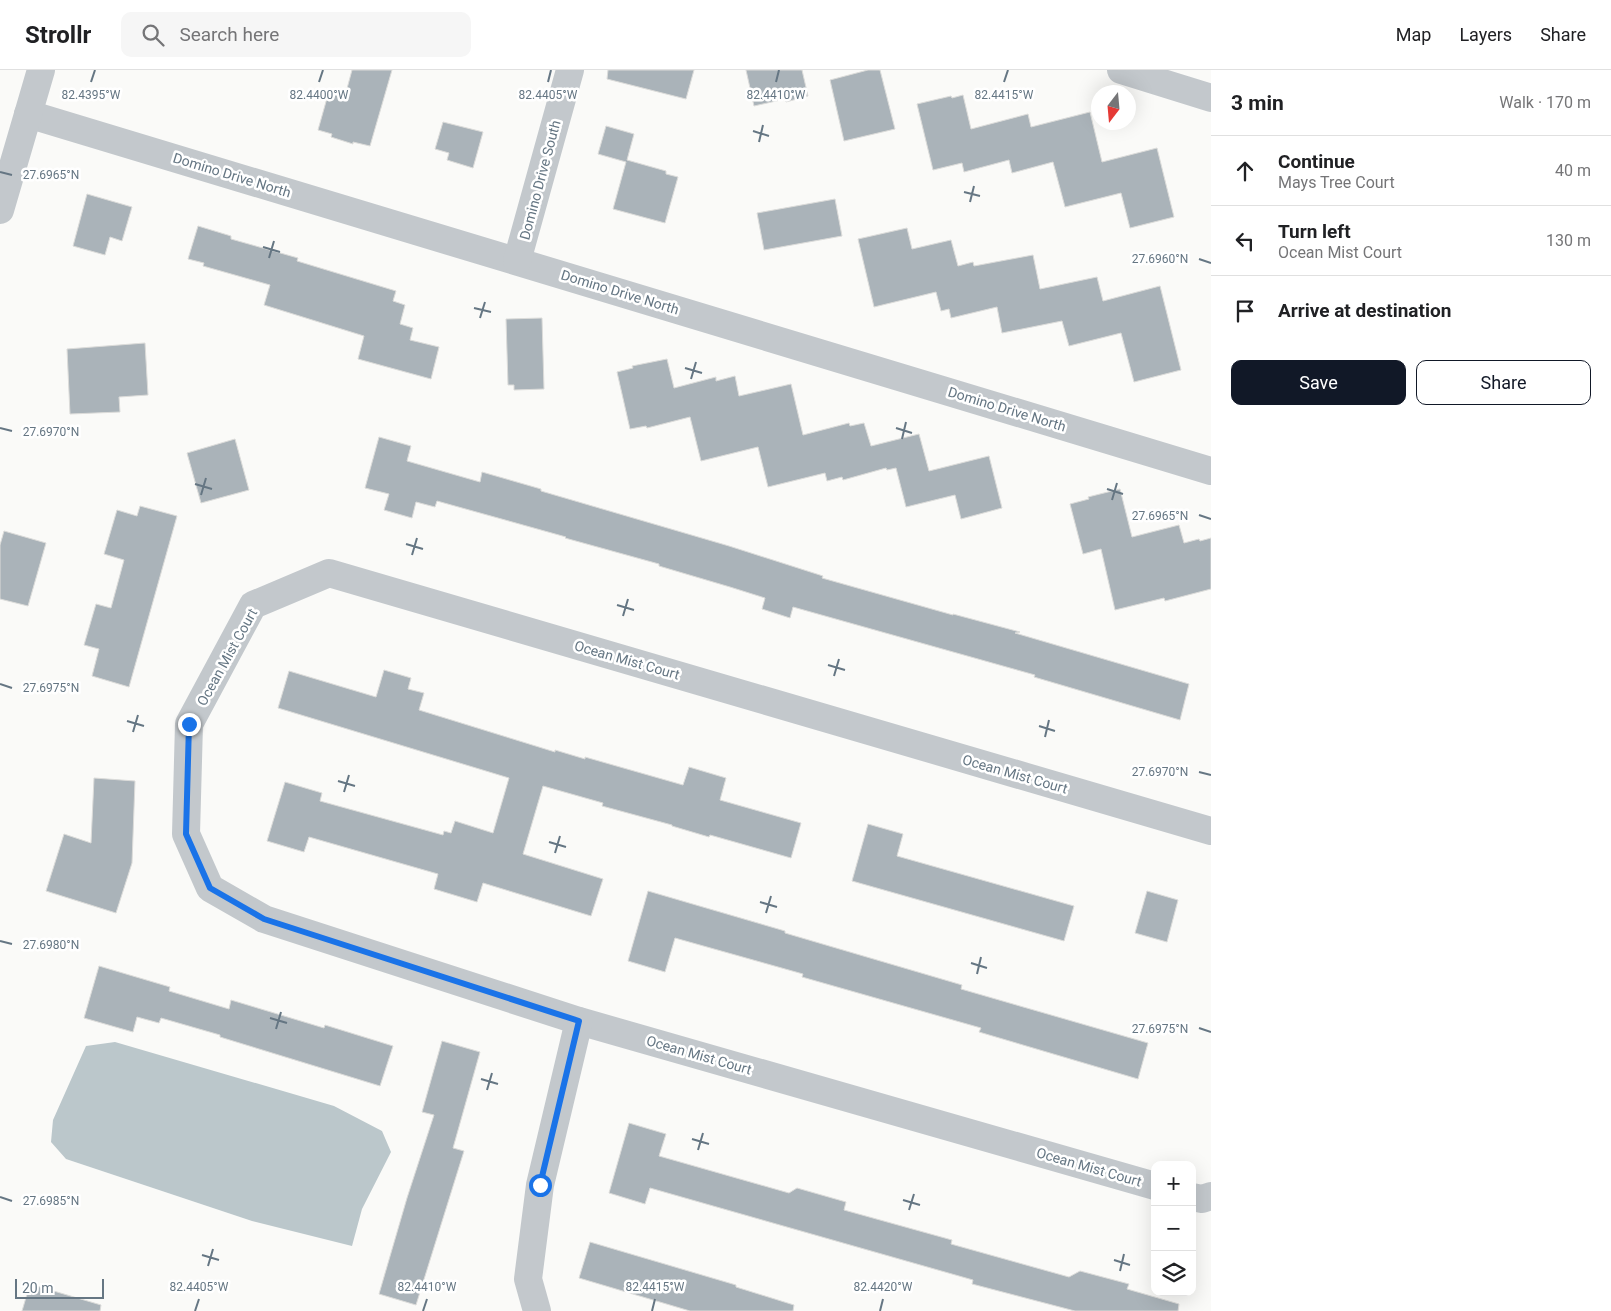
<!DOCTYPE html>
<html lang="en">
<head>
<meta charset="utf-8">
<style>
  :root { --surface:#fff; --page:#f6f6f6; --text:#202124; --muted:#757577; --line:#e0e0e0; --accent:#111827 }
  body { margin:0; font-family:Roboto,sans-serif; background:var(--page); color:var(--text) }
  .controls { position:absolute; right:15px; bottom:15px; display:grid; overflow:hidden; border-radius:10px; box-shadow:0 5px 20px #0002 }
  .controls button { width:45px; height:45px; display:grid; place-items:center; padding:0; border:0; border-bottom:1px solid var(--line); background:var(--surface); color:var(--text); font:25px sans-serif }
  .compass { position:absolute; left:1091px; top:15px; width:45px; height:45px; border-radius:50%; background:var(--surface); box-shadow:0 5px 20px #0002; rotate:196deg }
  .scale { position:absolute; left:15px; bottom:12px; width:89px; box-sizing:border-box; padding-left:5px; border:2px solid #657683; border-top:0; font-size:14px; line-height:18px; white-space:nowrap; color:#657683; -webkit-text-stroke:4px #fff; paint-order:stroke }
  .stop { position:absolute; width:15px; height:15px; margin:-11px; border:4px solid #1a73e8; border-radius:50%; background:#fff }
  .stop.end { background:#1a73e8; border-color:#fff; box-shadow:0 1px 5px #0008 }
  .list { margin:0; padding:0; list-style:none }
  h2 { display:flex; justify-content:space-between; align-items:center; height:65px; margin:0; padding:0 20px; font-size:21px }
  h2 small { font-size:16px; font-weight:400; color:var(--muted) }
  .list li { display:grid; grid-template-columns:32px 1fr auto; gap:15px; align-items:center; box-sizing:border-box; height:70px; padding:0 20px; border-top:1px solid var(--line) }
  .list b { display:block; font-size:19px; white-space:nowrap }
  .list p { margin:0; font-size:16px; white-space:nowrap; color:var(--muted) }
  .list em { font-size:16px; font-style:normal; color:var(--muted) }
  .actions { display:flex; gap:10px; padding:15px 20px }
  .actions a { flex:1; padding:11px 0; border:1px solid var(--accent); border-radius:10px; text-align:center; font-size:18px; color:var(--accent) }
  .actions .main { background:var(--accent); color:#fff }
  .icon { flex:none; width:28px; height:28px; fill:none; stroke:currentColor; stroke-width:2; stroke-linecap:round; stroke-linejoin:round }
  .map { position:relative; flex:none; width:1211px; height:1241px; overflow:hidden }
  header { display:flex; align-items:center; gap:30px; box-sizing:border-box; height:70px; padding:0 25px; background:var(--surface); border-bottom:1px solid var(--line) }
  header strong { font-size:24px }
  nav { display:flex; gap:28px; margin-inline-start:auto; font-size:18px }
  .search { width:350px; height:45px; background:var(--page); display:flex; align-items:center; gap:12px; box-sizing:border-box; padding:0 18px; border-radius:10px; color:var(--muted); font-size:19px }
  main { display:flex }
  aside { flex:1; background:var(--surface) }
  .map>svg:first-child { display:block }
  .water { fill:#bbc7cb }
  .building { fill:#aab3b9; stroke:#dcdcda }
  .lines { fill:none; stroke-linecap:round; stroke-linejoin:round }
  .minor { stroke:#c3c8cc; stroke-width:28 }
  .route { stroke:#1a73e8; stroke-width:6 }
  .ticks { fill:none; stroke:#657683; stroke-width:2 }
  .labels { text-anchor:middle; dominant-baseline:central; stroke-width:5; stroke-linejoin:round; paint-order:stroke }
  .street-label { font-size:14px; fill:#657683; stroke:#fff }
  .ticks-label { font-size:12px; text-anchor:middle; fill:#657683; stroke:#fff; stroke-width:5; stroke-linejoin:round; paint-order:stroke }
</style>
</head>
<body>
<header>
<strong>Strollr</strong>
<div class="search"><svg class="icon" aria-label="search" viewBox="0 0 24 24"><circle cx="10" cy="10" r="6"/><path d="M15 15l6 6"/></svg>Search here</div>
<nav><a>Map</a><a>Layers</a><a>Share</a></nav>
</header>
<main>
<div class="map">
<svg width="1211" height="1241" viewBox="0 0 1211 1241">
  <rect width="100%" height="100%" fill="#fafaf8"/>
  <path class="water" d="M115,972l219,64 48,25 9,21 -29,57 -10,37 -100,-25 -186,-62 -15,-17 2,-22 33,-74z"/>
  <g class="building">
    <path d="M352,0h40l-22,76 -17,-4v2l-22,-7 1,-3 -14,-4 11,-39 16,5z"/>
    <path d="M608,0h86l-8,29 -79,-20z"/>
    <path d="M746,0h56l6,26 -22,6 -1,-3 -31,7z"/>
    <path d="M868,0h12l15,59 -51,12 -14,-61z"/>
    <path d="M963,25l8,34 57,-15 3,13 59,-15 12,50 55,-14 17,69 -44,11 -9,-35 -56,14 -12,-45 -41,11 -3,-13 -45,12 -2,-9 -29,7 -16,-66 34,-8 1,2z"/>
    <path d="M443,52l40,10 -10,36 -26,-8 2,-7 -14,-4z"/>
    <path d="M606,56l28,8 -7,26 39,11v3l12,3 -13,46 -52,-14 13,-47 -28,-8z"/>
    <path d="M87,124l45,13 -10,34 -12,-4 -5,18 -32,-9z"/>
    <path d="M835,129l7,37 -78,14 -7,-37z"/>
    <path d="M198,156l33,10v3l67,19 -1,3 99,30 -3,10 12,4 -5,19 13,4 -3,12 29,7 -8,32 -73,-20 6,-23 -100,-31 6,-20 -67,-19 1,-3 -16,-4z"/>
    <path d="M907,158l5,21 39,-9 7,26 15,-4 1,4 59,-11 7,34 57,-12 6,24 57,-15 21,84 -47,12 -13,-49 -52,13 -7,-25 -60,12 -5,-26 -46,11 -2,-9 -8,2 -5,-19 -62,15 -16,-68z"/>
    <path d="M542,248l2,71 -30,1v-5h-6l-2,-66z"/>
    <path d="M145,273l3,52 -29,2 1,15 -50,2 -3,-65z"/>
    <path d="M667,289l7,29 42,-11v4l19,-5 4,20 52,-12 12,51 46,-12 1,3 14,-3 7,23 48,-12 10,37 60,-15 13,52 -41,11 -6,-24 -49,12 -10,-39 -9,2 -1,-2 -43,12 -1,-3 -15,4 -2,-8 -57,14 -10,-40 -57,14 -11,-44 -43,11 -1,-2 -16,3 -13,-57 16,-4 -1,-2z"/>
    <path d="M379,367l32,9 -4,15 73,21 2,-10 59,17v2l188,55 94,30 -1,2 131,37v-1l67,18 -5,1 174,51 -9,36 -146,-43 1,-2 -242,-68 -3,11 -28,-9 3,-11 -35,-11 -71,-21v-2l-94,-26 1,-1 -129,-36 -2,6 -19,-5 -4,16 -28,-8 5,-16 -24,-6z"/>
    <path d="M235,369l14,51 -48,13 -14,-50z"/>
    <path d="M1120,419l12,48 47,-12 5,18 15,-4 1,2 11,-3v51l-46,12 -1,-3 -49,12 -14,-61 -18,5 -13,-50 19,-5 -1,-2z"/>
    <path d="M140,436l37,10 -48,171 -37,-11 7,-27 -15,-4 12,-41 15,4 13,-48 -20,-6 13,-44 20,6z"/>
    <path d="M4,461l42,12 -18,63 -28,-7v-54z"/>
    <path d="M384,600l27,8 -3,11 16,4 -5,17 13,4 123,38v-2l30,9v-2l98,28 6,-18 37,11 -6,22 81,23 -10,35 -81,-23 -1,2 -37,-11v-1l-70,-19 1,-3 -60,-17 -20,68 80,25 -12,37 -108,-33 -6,19 -43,-13 4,-15 -129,-37 -5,15 -37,-11 18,-59 37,11 -2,8 123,34 1,-4 7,2 4,-12 38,12 16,-55 -231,-70 11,-37 87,26z"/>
    <path d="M94,708l41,3 -3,82 -16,50 -70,-22 18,-57 27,9z"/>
    <path d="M868,754l35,10 -6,22 177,50 -10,35 -212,-60z"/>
    <path d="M648,821l137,40v2l177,52 -1,4 187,54 -10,36 -159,-47 2,-4 -179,-51 1,-3 -128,-36 -10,34 -37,-11z"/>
    <path d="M1147,821l31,9 -11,42 -32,-9z"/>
    <path d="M99,896l71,21 -1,4 60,18 2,-9 93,28 1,-3 68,21 -13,40 -160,-49v-2l-59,-17 -2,5 -22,-6 -4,15 -49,-14z"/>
    <path d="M442,971l38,11 -27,96 11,3 -48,154 -37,-11 28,-96 27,-83 -12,-3z"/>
    <path d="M629,1053l37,11 -7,22 130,37 8,-5 49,14 -2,8 108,30 -1,4 118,33 11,-6 49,13 -2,5 52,15 -1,7h-103l-103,-27 1,-4 -323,-92 -5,16 -36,-11z"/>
    <path d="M590,1172l146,43v2l58,18 -1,6h-103l-111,-33z"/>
    <path d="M30,1214l71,21 -1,6h-78z"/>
  </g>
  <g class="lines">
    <g class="minor">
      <path d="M1121,0l90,28"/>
      <path d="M28,44l1183,357"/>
      <path d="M0,140l41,-140"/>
      <path d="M517,191l53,-191"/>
      <path d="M1155,1116l-576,-165 -315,-102 -54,-31 -24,-54 3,-110 64,-119 76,-32 882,258"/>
      <path d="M1192,1127l10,2 9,-3"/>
      <path d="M537,1241l-9,-32 12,-94 39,-164"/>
    </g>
  </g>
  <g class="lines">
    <path class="route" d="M189,654l-3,110 24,54 54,31 315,102 -39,164"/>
  </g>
  <path class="ticks" d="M91,12l4,-12M319,12l4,-12M548,12l3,-12M776,12l3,-12M1004,12l4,-12M753,61l16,5M759,72l4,-17M0,102l12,3M964,122l16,4M970,132l4,-16M263,177l17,5M269,188l5,-17M1199,189l12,4M474,238l17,4M480,248l5,-16M685,298l17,5M691,309l5,-17M0,358l12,3M896,358l16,5M902,369l4,-17M195,414l17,5M1107,419l16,5M201,425l5,-17M1112,430l5,-17M1199,445l12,4M406,474l17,5M412,485l5,-17M617,535l17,5M623,546l5,-17M828,595l17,5M834,606l5,-17M0,614l12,4M127,651l17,5M1039,656l16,5M133,662l5,-17M1045,667l4,-17M1199,702l12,3M338,711l17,5M344,722l5,-17M549,772l17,5M555,783l5,-17M760,832l17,5M766,843l5,-17M0,871l12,3M971,893l16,5M977,904l4,-17M270,948l17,5M1199,958l12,4M276,959l5,-17M481,1009l17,5M487,1020l5,-17M692,1069l17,5M698,1080l5,-17M0,1127l12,4M903,1130l17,5M909,1140l5,-16M202,1185l17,5M1114,1190l16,5M208,1196l5,-17M1120,1201l4,-17M195,1241l4,-12M423,1241l4,-12M652,1241l3,-12M880,1241l3,-12"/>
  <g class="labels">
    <g class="street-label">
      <text transform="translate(232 105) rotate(17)">Domino Drive North</text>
      <text transform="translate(540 110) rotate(-75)">Domino Drive South</text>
      <text transform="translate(620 222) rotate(17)">Domino Drive North</text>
      <text transform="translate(1007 339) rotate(17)">Domino Drive North</text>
      <text transform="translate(227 587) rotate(-61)">Ocean Mist Court</text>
      <text transform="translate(627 590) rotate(16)">Ocean Mist Court</text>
      <text transform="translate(1015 704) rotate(16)">Ocean Mist Court</text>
      <text transform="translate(699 985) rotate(16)">Ocean Mist Court</text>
      <text transform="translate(1089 1097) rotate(16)">Ocean Mist Court</text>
    </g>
  </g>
  <g class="ticks-label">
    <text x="91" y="29">82.4395°W</text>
    <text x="319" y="29">82.4400°W</text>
    <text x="548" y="29">82.4405°W</text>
    <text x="776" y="29">82.4410°W</text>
    <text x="1004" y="29">82.4415°W</text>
    <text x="51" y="109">27.6965°N</text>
    <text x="1160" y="193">27.6960°N</text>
    <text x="51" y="366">27.6970°N</text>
    <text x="1160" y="450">27.6965°N</text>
    <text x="51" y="622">27.6975°N</text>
    <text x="1160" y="706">27.6970°N</text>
    <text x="51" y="879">27.6980°N</text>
    <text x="1160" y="963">27.6975°N</text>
    <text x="51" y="1135">27.6985°N</text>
    <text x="199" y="1221">82.4405°W</text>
    <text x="427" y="1221">82.4410°W</text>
    <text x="655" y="1221">82.4415°W</text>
    <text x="883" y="1221">82.4420°W</text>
  </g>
</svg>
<div class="controls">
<button>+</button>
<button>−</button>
<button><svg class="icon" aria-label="layers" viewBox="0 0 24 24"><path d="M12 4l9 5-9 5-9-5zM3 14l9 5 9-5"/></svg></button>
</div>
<svg class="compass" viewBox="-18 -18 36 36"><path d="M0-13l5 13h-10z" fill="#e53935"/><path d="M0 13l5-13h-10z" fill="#757577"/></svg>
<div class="scale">20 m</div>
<div class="stop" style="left:540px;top:1115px"></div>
<div class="stop end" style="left:189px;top:654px"></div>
</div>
<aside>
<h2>3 min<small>Walk · 170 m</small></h2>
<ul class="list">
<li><svg class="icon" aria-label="ahead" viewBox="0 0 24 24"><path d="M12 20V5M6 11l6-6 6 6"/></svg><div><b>Continue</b><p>Mays Tree Court</p></div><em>40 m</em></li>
<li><svg class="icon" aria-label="left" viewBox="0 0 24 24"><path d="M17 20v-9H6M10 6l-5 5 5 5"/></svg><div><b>Turn left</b><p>Ocean Mist Court</p></div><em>130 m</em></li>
<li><svg class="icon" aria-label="arrive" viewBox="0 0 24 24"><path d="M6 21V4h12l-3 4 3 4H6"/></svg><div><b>Arrive at destination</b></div></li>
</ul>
<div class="actions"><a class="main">Save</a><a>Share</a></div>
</aside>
</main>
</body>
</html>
